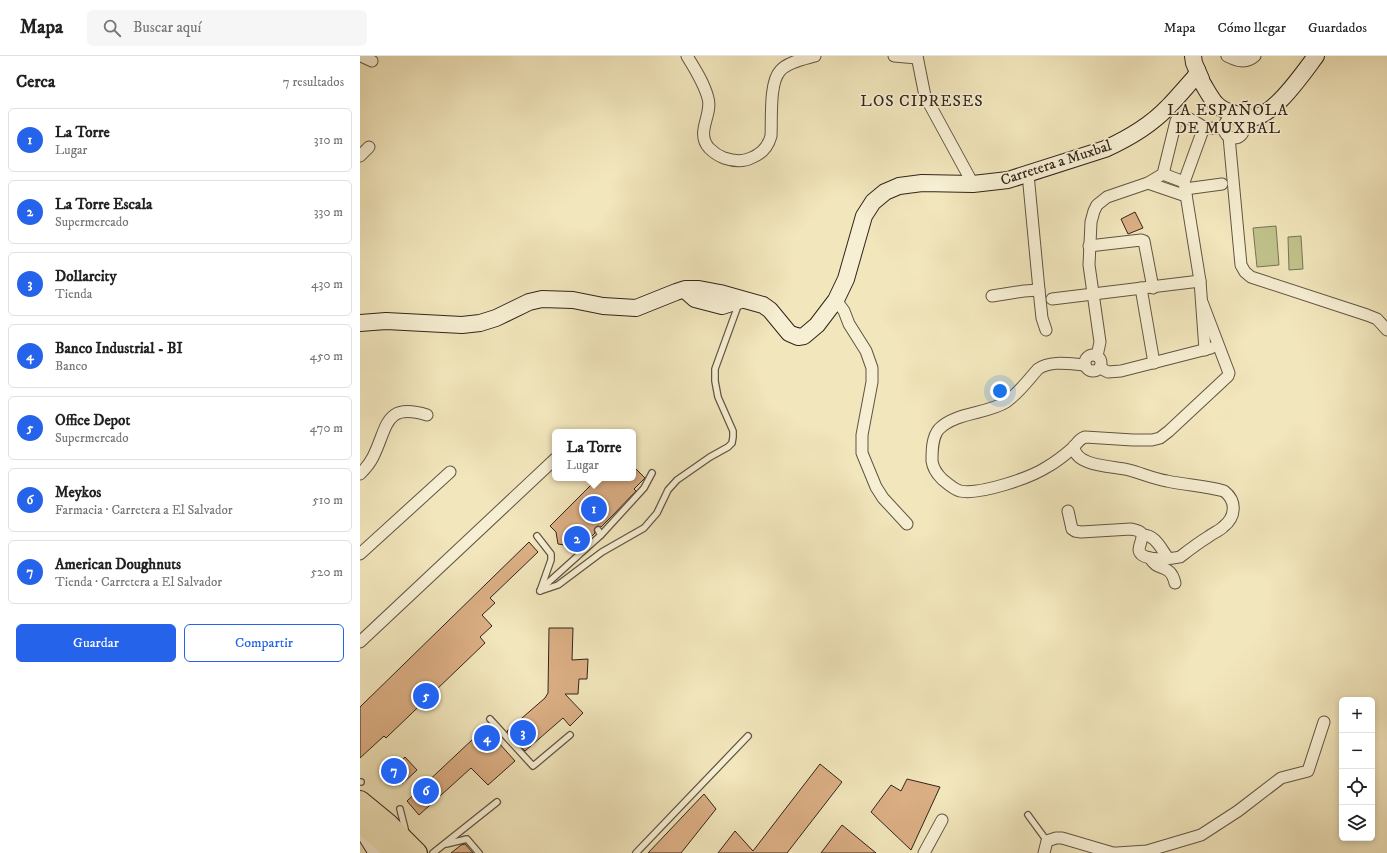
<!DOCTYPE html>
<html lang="es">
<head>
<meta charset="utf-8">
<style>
  :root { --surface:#fff; --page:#f6f6f6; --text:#222; --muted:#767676; --line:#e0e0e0; --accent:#2563eb }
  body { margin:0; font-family:"IM FELL DW Pica",serif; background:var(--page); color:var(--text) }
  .controls { position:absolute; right:12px; bottom:12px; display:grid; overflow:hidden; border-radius:6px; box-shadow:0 2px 6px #0003 }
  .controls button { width:36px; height:36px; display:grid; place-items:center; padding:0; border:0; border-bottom:1px solid var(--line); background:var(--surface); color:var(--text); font:20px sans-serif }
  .you { position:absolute; left:640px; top:335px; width:14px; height:14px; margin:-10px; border:3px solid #fff; border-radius:50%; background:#1a73e8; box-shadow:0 0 0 6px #1a73e833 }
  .badge { display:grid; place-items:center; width:26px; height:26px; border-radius:50%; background:var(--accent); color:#fff; font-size:13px; font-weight:700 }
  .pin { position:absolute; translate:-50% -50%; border:2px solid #fff; box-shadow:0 1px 4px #0006 }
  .popup { position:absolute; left:192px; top:373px; width:84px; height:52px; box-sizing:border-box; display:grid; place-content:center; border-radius:6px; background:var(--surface); filter:drop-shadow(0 1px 3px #0005); font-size:13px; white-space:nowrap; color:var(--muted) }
  .popup b { font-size:15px; color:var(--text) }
  .popup::after { content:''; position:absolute; left:50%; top:100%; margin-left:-8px; border:8px solid transparent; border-top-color:var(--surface) }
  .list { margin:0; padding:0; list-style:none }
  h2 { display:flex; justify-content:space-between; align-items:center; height:52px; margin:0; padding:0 16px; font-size:17px }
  h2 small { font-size:13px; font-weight:400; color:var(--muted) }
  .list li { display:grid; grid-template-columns:26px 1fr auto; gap:12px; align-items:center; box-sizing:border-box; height:64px; margin:0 8px 8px; padding:0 8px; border:1px solid var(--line); border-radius:6px }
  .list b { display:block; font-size:15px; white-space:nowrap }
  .list p { margin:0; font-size:13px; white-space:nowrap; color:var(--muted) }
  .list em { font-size:13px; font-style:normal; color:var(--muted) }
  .actions { display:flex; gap:8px; padding:12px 16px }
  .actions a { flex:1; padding:9px 0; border:1px solid var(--accent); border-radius:6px; text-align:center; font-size:14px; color:var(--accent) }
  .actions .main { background:var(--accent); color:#fff }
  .icon { flex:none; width:22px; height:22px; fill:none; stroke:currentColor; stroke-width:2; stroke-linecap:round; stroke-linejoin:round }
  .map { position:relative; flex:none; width:1027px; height:797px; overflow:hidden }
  header { display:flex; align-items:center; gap:24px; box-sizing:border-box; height:56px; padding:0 20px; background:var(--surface); border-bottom:1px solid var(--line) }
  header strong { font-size:19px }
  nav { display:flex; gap:22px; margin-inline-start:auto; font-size:14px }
  .search { width:280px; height:36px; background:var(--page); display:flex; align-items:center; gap:10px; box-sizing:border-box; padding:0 14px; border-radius:6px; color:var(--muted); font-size:15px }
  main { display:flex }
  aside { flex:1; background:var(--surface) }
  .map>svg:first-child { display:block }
  .green { fill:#c1c38c; stroke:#787454 }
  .building { fill:#dcaf85; stroke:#30251b }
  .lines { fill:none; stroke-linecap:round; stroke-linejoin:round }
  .lane-casing { stroke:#605543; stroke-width:8 }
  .street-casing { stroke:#605543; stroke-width:13 }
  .secondary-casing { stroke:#30251b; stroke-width:18 }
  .highway-casing { stroke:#30251b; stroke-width:22 }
  .lane { stroke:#f7efd3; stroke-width:5.5 }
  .street { stroke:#f7efd3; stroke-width:11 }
  .secondary { stroke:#f7efd3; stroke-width:16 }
  .highway { stroke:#f2e6bc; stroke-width:20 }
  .labels { text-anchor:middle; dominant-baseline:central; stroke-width:3.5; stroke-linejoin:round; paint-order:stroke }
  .street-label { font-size:15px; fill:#30251b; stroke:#f7efd3 }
  .neighbourhood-label { font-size:16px; letter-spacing:1px; fill:#30251b; stroke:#f7efd3 }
</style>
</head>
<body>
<header>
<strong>Mapa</strong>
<div class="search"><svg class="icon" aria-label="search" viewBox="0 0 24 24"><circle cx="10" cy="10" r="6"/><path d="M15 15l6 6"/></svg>Buscar aquí</div>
<nav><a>Mapa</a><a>Cómo llegar</a><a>Guardados</a></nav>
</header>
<main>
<aside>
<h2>Cerca<small>7 resultados</small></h2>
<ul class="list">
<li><span class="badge">1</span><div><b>La Torre</b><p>Lugar</p></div><em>310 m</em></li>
<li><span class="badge">2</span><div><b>La Torre Escala</b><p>Supermercado</p></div><em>330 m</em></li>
<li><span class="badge">3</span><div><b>Dollarcity</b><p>Tienda</p></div><em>430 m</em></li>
<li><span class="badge">4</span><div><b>Banco Industrial - BI</b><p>Banco</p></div><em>450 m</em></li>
<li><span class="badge">5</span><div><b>Office Depot</b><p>Supermercado</p></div><em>470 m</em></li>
<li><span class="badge">6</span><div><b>Meykos</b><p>Farmacia · Carretera a El Salvador</p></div><em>510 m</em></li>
<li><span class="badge">7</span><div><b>American Doughnuts</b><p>Tienda · Carretera a El Salvador</p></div><em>520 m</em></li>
</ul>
<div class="actions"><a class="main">Guardar</a><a>Compartir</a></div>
</aside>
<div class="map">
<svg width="1027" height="797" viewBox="0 0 1027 797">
  <rect width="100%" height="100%" fill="#f2e6bc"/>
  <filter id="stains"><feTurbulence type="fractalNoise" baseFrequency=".005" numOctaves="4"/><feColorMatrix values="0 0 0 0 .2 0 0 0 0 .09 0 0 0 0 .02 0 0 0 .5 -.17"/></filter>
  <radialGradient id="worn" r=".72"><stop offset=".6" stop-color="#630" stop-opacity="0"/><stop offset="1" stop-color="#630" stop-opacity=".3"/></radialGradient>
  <g class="green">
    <path d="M916,170l3,39 -22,2 -4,-39z"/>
    <path d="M941,180l2,33 -14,1 -1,-33z"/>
  </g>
  <g class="building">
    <path d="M775,156l8,16 -15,6 -7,-15z"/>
    <path d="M273,410l12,12 -11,11 2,2 -23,24 -12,12 -3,-1 -2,1 -2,3 1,3 -19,19 -5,-6 -13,-2 -2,-12 -6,-6 48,-48h35z"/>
    <path d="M169,486l9,10 -48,46 5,5 -13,12 10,11 -12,11 5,6 -99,95 -2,-2 -24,22v-51z"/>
    <path d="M189,572h24l-1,32 16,-1 -1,20h-8l-1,15h-13l18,19 -13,13 -7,-8 -38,33 -18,-20 38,-33 3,-5z"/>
    <path d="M129,676l26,29 -27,24 -17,-17 -52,47 -12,-14 66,-62 4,4z"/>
    <path d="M45,701l12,13 -15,14 -12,-13z"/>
    <path d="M460,708l22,18 -55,71h-69l17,-22 18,20z"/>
    <path d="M547,723l33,8 -29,63 -40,-38 20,-27 10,6z"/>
    <path d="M344,738l12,15 -35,44h-33z"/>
    <path d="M482,769l34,28h-55z"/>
    <path d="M105,788l8,9h-22l10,-8z"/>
  </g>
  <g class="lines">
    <g class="lane-casing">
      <g id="lane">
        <path d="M241,479l43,-47 8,-15"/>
        <path d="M177,480l14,18v6l-11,31"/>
        <path d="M181,533l60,-54 -3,-5"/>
        <path d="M180,535l18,-6 44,-33 42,-24 13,-15 11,-23 9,-10 33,-23 18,-10 4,-4 1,-6v-6l-15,-34 -3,-16v-12l24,-66"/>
        <path d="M130,663l43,47 37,-31"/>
        <path d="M0,726h1"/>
        <path d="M40,753l6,24"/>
        <path d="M668,759l19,26"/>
        <path d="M86,788l21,-5 12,14"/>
        <path d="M73,797l64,-51"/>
        <path d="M276,797l112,-117"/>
      </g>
    </g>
    <g class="street-casing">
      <g id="street">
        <path d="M1,0l11,5"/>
        <path d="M327,0c8,13 17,27 21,42 5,17 -13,34 1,50 4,4 10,8 15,10 9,3 19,4 27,0 11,-4 17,-11 20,-22 1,-16 -2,-53 9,-65 7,-9 24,-12 35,-15"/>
        <path d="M534,0l23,2"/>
        <path d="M557,0l8,40 48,88"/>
        <path d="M867,0c10,5 19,8 28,0"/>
        <circle cx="874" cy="72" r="10"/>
        <path d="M844,71l-20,55 16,99 5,69"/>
        <path d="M869,81l12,128 4,7 6,5 116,38 10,4 10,11"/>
        <path d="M0,100l9,-9"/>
        <path d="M668,118l11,116 3,28 4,12"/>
        <path d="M803,118l21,8"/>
        <path d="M788,127l38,13"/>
        <path d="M825,133l37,-5"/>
        <path d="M729,190l52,-6 3,1 9,47"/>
        <path d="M781,232l13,75"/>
        <path d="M632,240l32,-5 15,-1"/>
        <path d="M692,243l148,-18"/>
        <path d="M476,244l8,11 5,13 17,27 6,17v14l-10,53v18l14,34 7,11 24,26"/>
        <circle cx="733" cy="307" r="8"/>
        <path d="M737,300l3,-14 -11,-77 2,-43 3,-11 3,-6 10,-8 41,-14 15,-9 13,-53 3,-3c10,-2 17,5 25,9 6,2 14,1 20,1"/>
        <path d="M725,309c-15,-1 -34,-5 -47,4 -10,11 -19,24 -32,33 -19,12 -50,10 -67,27 -7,8 -7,22 -7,32 1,7 6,14 10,18 6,5 11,10 18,12 20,4 70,-13 87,-24 9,-5 19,-13 27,-20 4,-5 5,-8 11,-10l48,3h19l8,-2 9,-7 59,-55 1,-3 -27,-71"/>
        <path d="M740,312l8,4 13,-1 90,-23"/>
        <path d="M0,418c5,-5 10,-11 13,-17 15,-30 11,-55 54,-42"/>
        <path d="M708,455l4,18 3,2 6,1 50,-3c3,1 9,1 11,5 1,5 -3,11 -3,16 2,12 32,9 41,7 9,-7 18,-14 28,-20 5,-4 11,-6 15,-10 13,-10 14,-26 1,-36 -19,-5 -38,-6 -57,-10 -13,-2 -26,-8 -38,-11 -15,-4 -55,-3 -55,-24"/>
        <path d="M782,479c13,-1 19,14 26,23"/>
        <path d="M0,498l90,-82"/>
        <path d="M790,502c8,15 20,4 25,25"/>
        <path d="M0,586l195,-183"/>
        <path d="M564,797l18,-33"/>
        <path d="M684,797l3,-12 9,-3h6l51,15h4l30,-2 54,-16 37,-24 43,-33 27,-7 16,-49"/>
      </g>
    </g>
    <g class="secondary-casing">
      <g id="secondary">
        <path d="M833,0l1,7 7,16"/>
        <path d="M835,21l4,1c6,8 10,18 17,26 5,5 12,8 19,10 5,2 10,4 15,4 23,0 53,-45 66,-62"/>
        <path d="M326,235l9,8 27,7 19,-6"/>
        <path d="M0,267l26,-2 76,4 18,-2 16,-5 33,-16 13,-3 31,1 30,6 33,2 40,-16 9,-3h14l21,4 43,12 7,5 19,23 9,4 6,-1 13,-11 19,-25 10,-21 18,-63 9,-14 12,-10 14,-6 23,-3 51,1 35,-4 97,-31c22,-10 46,-24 63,-42 9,-9 18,-20 27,-30l2,-4v-3"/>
        <path d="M2,773l15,24"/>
      </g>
    </g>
    <g class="highway-casing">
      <g id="highway">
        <path d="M0,745l28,23 29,29"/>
        <path d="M0,766l36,31"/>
      </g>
    </g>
    <use href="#lane" class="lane"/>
    <use href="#street" class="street"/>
    <use href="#secondary" class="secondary"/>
    <use href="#highway" class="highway"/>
  </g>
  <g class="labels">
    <g class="street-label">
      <text transform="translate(696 107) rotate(-18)">Carretera a Muxbal</text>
    </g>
    <g class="neighbourhood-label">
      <text x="562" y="45">LOS CIPRESES</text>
      <text x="868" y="54">LA ESPAÑOLA<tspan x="868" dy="18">DE MUXBAL</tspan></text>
    </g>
  </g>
  <rect width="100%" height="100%" filter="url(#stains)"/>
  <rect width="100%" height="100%" fill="url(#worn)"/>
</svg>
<div class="controls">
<button>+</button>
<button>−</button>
<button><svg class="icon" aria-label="locate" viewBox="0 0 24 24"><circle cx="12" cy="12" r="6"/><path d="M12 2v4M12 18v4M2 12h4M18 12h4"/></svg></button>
<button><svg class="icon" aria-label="layers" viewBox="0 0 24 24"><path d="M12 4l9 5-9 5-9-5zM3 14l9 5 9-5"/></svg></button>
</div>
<div class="you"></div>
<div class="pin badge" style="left:234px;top:453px">1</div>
<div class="popup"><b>La Torre</b>Lugar</div>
<div class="pin badge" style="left:217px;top:483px">2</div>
<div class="pin badge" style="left:163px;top:677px">3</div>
<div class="pin badge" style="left:127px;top:682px">4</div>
<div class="pin badge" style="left:66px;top:640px">5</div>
<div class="pin badge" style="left:66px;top:735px">6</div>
<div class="pin badge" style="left:34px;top:715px">7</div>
</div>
</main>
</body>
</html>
